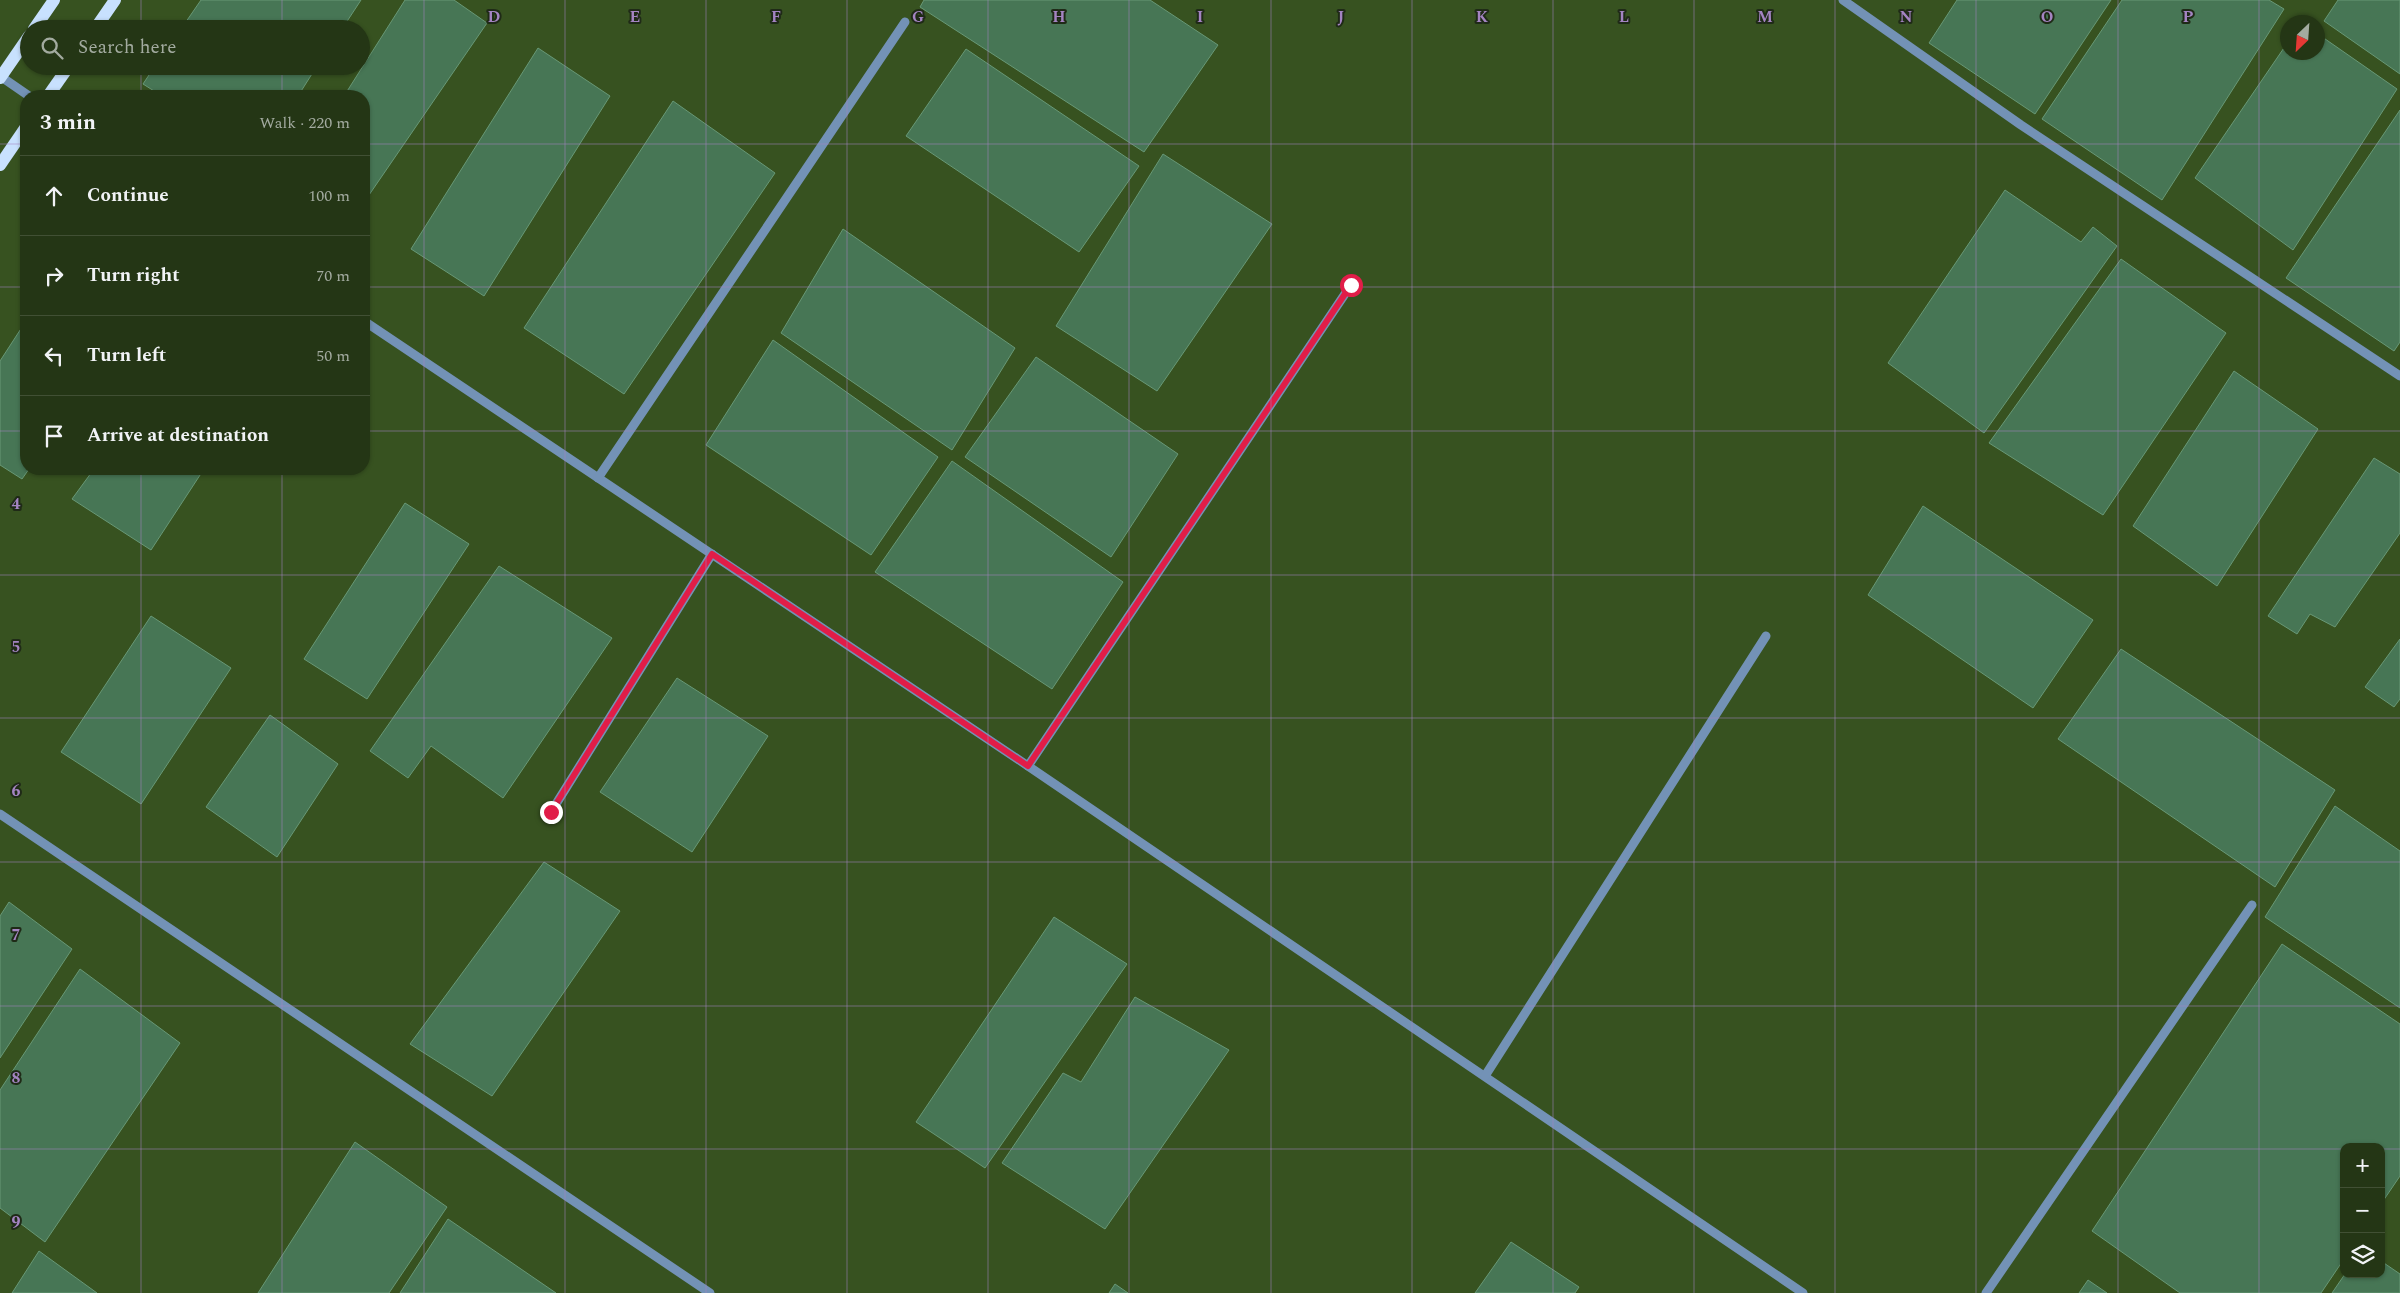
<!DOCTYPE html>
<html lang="en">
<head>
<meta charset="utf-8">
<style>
  :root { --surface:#243615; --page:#304122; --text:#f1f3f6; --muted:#a3aba0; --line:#415034 }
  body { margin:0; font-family:Spectral,serif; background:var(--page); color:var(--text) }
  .controls { position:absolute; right:15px; bottom:15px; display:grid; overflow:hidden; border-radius:10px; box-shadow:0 1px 4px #0004 }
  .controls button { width:45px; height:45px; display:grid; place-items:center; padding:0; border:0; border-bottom:1px solid var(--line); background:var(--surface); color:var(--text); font:25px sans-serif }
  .compass { position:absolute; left:2280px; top:15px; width:45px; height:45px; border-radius:50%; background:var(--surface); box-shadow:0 1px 4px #0004; rotate:205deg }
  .stop { position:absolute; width:15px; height:15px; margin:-11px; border:4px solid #e11d48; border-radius:50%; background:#fff }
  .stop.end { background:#e11d48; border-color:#fff; box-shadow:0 1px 5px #0008 }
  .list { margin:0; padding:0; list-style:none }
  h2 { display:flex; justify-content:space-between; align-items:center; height:65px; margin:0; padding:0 20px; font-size:21px }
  h2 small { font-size:16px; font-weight:400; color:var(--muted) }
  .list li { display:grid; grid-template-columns:32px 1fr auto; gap:15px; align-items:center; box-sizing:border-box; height:80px; padding:0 20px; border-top:1px solid var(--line) }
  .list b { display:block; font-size:19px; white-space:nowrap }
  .list em { font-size:16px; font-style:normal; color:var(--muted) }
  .icon { flex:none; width:28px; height:28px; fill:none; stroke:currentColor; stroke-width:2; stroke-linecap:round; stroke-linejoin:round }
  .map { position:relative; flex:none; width:2400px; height:1293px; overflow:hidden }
  .search { position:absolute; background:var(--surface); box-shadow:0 1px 4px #0004; left:20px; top:20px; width:350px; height:55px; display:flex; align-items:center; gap:12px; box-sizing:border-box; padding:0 18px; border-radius:28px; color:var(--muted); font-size:19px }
  .panel { position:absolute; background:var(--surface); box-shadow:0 1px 4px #0004; left:20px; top:90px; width:350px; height:385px; border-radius:20px }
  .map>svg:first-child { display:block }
  .built { fill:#375220; fill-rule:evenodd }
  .building { fill:#477655; stroke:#689876 }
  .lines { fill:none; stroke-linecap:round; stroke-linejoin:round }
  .minor { stroke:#7392b6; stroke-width:9 }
  .major { stroke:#c8e1fe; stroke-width:12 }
  .route { stroke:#e11d48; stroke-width:6 }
  .grid { fill:none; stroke:#a484c2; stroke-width:1; stroke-opacity:0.55 }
  .grid-label { font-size:16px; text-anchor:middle; font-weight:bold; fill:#a484c2; stroke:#1f2a17; stroke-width:4; stroke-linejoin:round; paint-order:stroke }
</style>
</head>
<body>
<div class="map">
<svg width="2400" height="1293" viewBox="0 0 2400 1293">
  <rect width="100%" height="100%" fill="#30481c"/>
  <path class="built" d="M0,0h2400v1293h-2400zM2288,22h30v30h-30zM29,29h332v37h-332zM26,96h338v373h-338zM2344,1147h37v127h-37z"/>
  <g class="building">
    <path d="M201,0h160l-19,29h-161z"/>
    <path d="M405,0h49l33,23 -118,172 -5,-3v-96h-20z"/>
    <path d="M924,0h226l68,45 -74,107 -224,-145z"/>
    <path d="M1957,0h154l-76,114 -106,-71z"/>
    <path d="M2122,0h147l15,9 -122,191 -120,-81z"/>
    <path d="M2338,0h62v74l-76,-53z"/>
    <path d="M2318,34l79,55 -104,161 -98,-72 93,-136v10h30z"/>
    <path d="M538,48l72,48 -126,200 -73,-47z"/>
    <path d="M966,49l173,117 -60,86 -173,-116z"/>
    <path d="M155,66h162l-19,30h-136l-19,-12z"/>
    <path d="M673,101l102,72 -151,221 -100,-66z"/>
    <path d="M2400,110v232l-6,9 -108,-73z"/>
    <path d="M1163,154l109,70 -115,167 -101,-65z"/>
    <path d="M2005,190l76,52 12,-15 24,19 -133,187 -96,-70z"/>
    <path d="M843,229l172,119 -63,102 -171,-117z"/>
    <path d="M2121,259l105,74 -123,182 -114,-72z"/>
    <path d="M26,321v148h3l-7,10 -22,-14v-104z"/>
    <path d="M773,340l165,117 -67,98 -165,-110z"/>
    <path d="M1036,357l142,97 -67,103 -146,-100z"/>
    <path d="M2234,371l84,58 -101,157 -84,-60z"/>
    <path d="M2374,458l26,16v59l-65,94 -25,-13 -13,20 -29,-18z"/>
    <path d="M952,461l171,121 -71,107 -177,-117z"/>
    <path d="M94,469h110l-53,81 -79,-51z"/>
    <path d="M405,503l64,41 -102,155 -63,-40z"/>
    <path d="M1923,506l170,114 -60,88 -165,-113z"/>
    <path d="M499,566l113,72 -109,160 -72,-52 -23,32 -38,-27z"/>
    <path d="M151,616l80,52 -90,136 -80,-52z"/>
    <path d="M2400,639v60l-6,8 -29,-20z"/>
    <path d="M2121,649l214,141 -60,97 -217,-148z"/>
    <path d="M677,678l91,58 -76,116 -92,-60z"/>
    <path d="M270,715l68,49 -61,93 -71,-50z"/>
    <path d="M2335,806l65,45v157l-135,-91z"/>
    <path d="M544,862l76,49 -128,185 -82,-52z"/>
    <path d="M9,902l63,47 -72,109v-142z"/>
    <path d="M1054,917l73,47 -142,204 -69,-46z"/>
    <path d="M2282,944l118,80v152l-19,28v-57h-37v112l-23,34h-141l-88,-62z"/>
    <path d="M80,969l100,74 -135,199 -45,-34v-118z"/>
    <path d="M1135,997l94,53 -124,179 -103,-66 61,-90 18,9z"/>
    <path d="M355,1142l92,65 -58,86h-131z"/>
    <path d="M448,1219l108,74h-156z"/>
    <path d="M1511,1242l68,45 -4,6h-100z"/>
    <path d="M39,1251l58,42h-85z"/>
    <path d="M2381,1261l19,13v19h-68l13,-19h36z"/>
    <path d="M2088,1280l19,13h-28z"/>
    <path d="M1115,1284l13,9h-19z"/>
  </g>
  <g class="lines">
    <g class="minor">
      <path d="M1843,0l178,125 379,251"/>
      <path d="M0,76l29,20"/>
      <path d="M364,321l664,445 775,527"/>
      <path d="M598,478l307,-456"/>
      <path d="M1028,766l323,-481"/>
      <path d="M551,812l161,-258"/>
      <path d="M0,814l710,479"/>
      <path d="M1485,1076l281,-440"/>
      <path d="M1986,1293l266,-388"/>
    </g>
    <g class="major">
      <path d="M34,29l20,-29"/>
      <path d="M95,29l20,-29"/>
      <path d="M0,78l29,-42"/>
      <path d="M48,96l21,-30"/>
      <path d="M0,165l26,-38"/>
    </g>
  </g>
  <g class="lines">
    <path class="route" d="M551,812l161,-258 316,212 323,-481"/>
  </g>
  <path class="grid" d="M141,0v29M282,0v29M424,0v1293M565,0v1293M706,0v1293M847,0v1293M988,0v1293M1129,0v1293M1271,0v1293M1412,0v1293M1553,0v1293M1694,0v1293M1835,0v1293M1976,0v1293M2118,0v1293M2259,0v1293M141,66v30M282,66v30M0,144h26M364,144h2036M0,287h26M364,287h2036M0,431h26M364,431h2036M141,469v824M282,469v824M0,575h2400M0,718h2400M0,862h2400M0,1006h2400M0,1149h2344M2381,1149h19"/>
  <g class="grid-label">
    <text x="494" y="22">D</text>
    <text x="635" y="22">E</text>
    <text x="776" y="22">F</text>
    <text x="918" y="22">G</text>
    <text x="1059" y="22">H</text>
    <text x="1200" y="22">I</text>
    <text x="1341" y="22">J</text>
    <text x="1482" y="22">K</text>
    <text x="1624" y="22">L</text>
    <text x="1765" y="22">M</text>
    <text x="1906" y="22">N</text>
    <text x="2047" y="22">O</text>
    <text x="2188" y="22">P</text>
    <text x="16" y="509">4</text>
    <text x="16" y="652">5</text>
    <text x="16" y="796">6</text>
    <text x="16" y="940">7</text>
    <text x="16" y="1083">8</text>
    <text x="16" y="1227">9</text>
  </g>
</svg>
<div class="controls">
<button>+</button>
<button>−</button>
<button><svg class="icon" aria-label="layers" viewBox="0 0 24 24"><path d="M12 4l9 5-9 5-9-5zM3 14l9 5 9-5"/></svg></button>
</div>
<svg class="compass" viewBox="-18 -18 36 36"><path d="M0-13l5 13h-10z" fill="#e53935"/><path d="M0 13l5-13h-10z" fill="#a3aba0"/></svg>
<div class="stop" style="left:1351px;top:285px"></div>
<div class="stop end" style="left:551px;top:812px"></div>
<div class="search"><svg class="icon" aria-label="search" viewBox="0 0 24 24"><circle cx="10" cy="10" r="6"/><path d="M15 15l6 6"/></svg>Search here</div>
<section class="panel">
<h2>3 min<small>Walk · 220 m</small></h2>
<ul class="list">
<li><svg class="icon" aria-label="ahead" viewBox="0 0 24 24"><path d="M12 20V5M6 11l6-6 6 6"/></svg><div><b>Continue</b></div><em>100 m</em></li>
<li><svg class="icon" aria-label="right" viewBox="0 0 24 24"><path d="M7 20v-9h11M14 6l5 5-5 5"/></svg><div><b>Turn right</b></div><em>70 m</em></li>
<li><svg class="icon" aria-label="left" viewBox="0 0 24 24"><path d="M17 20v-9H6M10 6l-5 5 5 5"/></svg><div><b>Turn left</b></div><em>50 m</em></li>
<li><svg class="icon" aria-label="arrive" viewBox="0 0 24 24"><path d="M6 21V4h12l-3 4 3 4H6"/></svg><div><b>Arrive at destination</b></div></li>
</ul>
</section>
</div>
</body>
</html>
